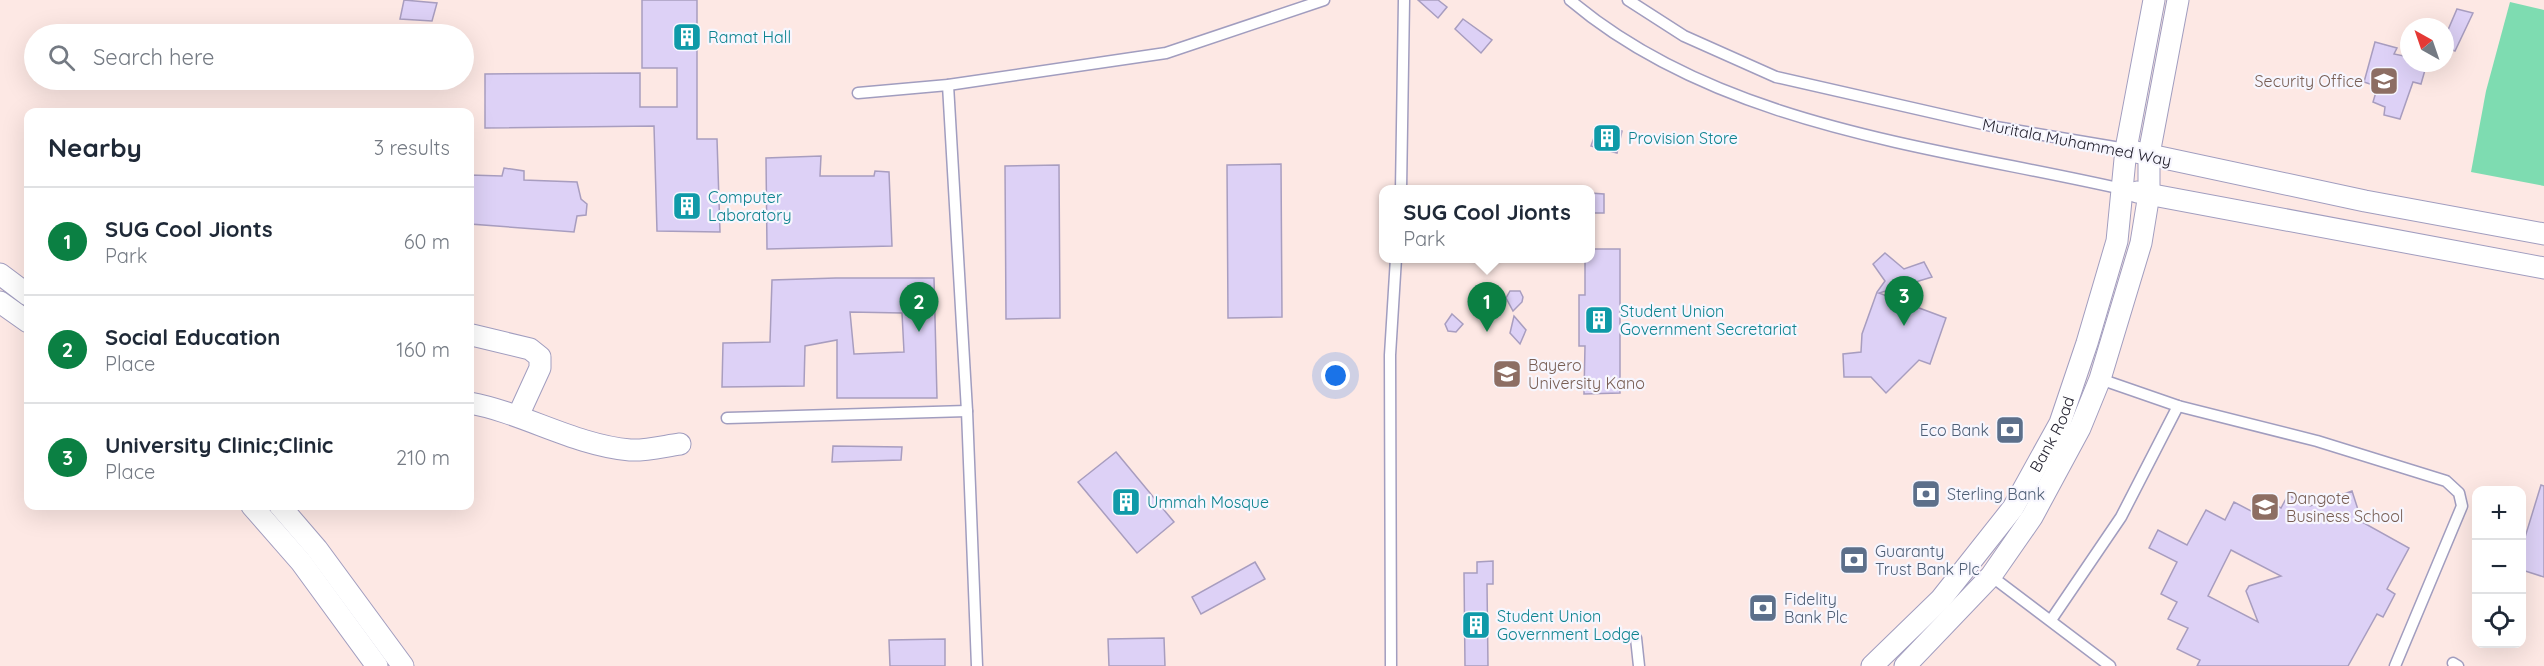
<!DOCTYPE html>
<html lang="en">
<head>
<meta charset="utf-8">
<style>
  :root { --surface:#fff; --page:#f6f6f7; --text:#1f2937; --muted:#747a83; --line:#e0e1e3; --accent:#0b8043 }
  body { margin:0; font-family:Quicksand,sans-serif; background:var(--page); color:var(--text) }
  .controls { position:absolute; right:18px; bottom:18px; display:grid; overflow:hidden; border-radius:12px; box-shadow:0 6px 24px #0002 }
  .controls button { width:54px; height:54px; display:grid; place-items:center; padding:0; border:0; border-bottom:2px solid var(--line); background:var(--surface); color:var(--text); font:30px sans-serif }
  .compass { position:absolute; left:2400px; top:18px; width:54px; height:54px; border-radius:50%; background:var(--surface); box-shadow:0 6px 24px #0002; rotate:320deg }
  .you { position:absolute; left:1336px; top:376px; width:21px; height:21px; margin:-15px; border:4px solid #fff; border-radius:50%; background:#1a73e8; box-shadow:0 0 0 9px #1a73e833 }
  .badge { display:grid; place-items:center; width:39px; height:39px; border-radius:50%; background:var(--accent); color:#fff; font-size:20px; font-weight:700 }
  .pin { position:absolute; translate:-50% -50px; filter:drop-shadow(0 2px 3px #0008) }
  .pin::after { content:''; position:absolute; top:32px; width:21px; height:18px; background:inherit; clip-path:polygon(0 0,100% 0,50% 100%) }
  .popup { position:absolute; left:1379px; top:185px; width:216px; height:78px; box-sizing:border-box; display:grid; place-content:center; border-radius:12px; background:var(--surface); filter:drop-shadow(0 2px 4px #0005); font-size:20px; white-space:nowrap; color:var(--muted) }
  .popup b { font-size:22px; color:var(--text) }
  .popup::after { content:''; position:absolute; left:50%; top:100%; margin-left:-12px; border:12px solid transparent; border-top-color:var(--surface) }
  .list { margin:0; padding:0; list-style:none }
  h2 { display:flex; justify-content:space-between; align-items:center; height:78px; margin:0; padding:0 24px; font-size:26px }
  h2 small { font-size:20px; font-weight:400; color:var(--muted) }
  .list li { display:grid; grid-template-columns:39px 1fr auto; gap:18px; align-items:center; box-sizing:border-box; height:108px; padding:0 24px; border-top:2px solid var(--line) }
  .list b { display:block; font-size:22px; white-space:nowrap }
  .list p { margin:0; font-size:20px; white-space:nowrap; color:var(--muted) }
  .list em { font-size:20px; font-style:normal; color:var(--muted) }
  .icon { flex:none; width:33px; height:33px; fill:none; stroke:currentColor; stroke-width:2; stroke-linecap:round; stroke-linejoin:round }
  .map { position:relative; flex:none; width:2544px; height:666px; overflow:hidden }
  .search { position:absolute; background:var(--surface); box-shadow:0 6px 24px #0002; left:24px; top:24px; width:450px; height:66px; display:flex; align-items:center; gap:15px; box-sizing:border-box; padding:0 21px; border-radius:33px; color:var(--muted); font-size:22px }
  .panel { position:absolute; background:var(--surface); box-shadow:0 6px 24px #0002; left:24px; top:108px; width:450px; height:402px; border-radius:12px }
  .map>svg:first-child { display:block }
  .education { fill:#fde8e4; fill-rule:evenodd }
  .green { fill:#7edcb1 }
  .building { fill:#ddd1f6; stroke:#a89dbf; stroke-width:1.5; fill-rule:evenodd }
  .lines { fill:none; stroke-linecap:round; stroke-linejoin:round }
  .lane-casing { stroke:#a19dbf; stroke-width:13 }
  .street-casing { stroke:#a19dbf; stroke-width:23 }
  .lane { stroke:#fff; stroke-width:10 }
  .street { stroke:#fff; stroke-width:21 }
  .labels { text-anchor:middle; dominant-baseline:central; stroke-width:4.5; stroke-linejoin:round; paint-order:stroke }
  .culture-label { font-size:16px; fill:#0d838f; stroke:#f7f6fe; text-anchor:start }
  .education-label { font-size:16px; fill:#785e54; stroke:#f7f6fe; text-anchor:start }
  .street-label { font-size:16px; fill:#23212e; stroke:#f7f6fe }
  .service-label { font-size:16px; fill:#4e5e75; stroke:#f7f6fe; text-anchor:start }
</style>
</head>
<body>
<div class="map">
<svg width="2544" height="666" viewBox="0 0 2544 666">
  <rect width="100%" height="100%" fill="#f7f6fe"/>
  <path class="education" d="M0,0h2544v666h-2544zM2409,27h36v36h-36zM34,34h430v46h-430zM28,112h442v394h-442zM1384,190h207v68h-207zM2476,490h46v154h-46z"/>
  <path class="green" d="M2510,2l34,8v176l-73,-14 15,-81z"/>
  <g class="building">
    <path d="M404,0l33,3 -5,18 -32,-2z"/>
    <path d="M642,0h55v139h20l3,93 -63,-1 -3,-105 -169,2v-54l155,-1v34h37v-39h-35z"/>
    <path d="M1418,0h20l9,7 -9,11z"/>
    <path d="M2457,9l16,4 -18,38 -10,-4v-10z"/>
    <path d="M1463,19l29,21 -11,13 -26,-24z"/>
    <path d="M2375,42l22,6 -3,6 15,3v6h18l-6,21 -8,-2 -13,37 -16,-4 1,-8 -12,-5 3,-10 -4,-3 1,-4 -9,-3z"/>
    <path d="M1598,126l24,5 -5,22 -26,-7z"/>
    <path d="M821,156l-1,20h54l1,-5 14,1 3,74 -125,3 -1,-91z"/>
    <path d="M1281,164l1,153 -54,1 -1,-153z"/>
    <path d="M1059,165l1,153 -54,1 -1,-153z"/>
    <path d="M504,168l20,3v9l53,2 4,17 6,5 -1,11 -9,1 -3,16 -104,-8v-49l32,1z"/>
    <path d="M1590,193l14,1v19h-14z"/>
    <path d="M1590,249h30v144l-36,1 1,-48h-6v-51h6v-37h5z"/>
    <path d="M1885,253l19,16 20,-7 8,15 -53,16 67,25 -16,46 -11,-4 -33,33 -15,-16h-27l-1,-23 18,-2 1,-18 15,-42 8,-11 -12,-17z"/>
    <path d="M836,278h98l3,120h-100v-58l-32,6 -1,40 -82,1 1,-44 47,-1 2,-62zM850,312l52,1 2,39 -50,2z"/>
    <path d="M1510,291h10l3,6 -1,5 -9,9 -7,-13z"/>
    <path d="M1452,314l11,10 -7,8 -8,-1 -3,-7z"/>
    <path d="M1514,316l12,14 -6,14 -10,-11z"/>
    <path d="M833,446l69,1 -1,13 -69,2z"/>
    <path d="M1116,452l58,70 -37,31 -59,-71z"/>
    <path d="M2541,485l3,1v91l-22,-7v-23z"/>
    <path d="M2352,491l10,31 47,26 -22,41 8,5 -12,23 -6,-3 -29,52h-151l3,-6 -23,-11 11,-21 -20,-9 9,-17 -16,-8 16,-32 -28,-14 9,-18 29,15 19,-35 19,10 9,-18 19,10 7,-15 21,11 7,-13 22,11zM2231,550l50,26 -32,10 -3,5 12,31 -50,-26z"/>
    <path d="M1493,561v23h-6l1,82h-23l-1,-93h13v-11z"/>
    <path d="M1255,562l10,17 -64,35 -9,-17z"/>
    <path d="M1164,638l1,28h-56l-1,-27z"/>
    <path d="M945,639v27h-55l-1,-26z"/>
  </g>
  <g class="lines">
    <g class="lane-casing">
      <g id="lane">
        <path d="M1570,0c150,127 367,147 552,189"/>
        <path d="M1628,0l56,36 92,41 220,50 130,22"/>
        <path d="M948,85l19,326 10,255"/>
        <path d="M858,93l90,-8 218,-32 158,-53"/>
        <path d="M1401,190l3,-190"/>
        <path d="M2100,379l78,27 139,35 129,40 13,12 3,13 -67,160"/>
        <path d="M727,418l240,-7"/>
        <path d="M1991,576l119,90"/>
        <path d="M2051,620l70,-103 57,-111"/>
        <path d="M1636,638l3,28"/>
        <path d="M2453,663l5,3"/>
        <path d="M1391,666l-1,-311 6,-97"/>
      </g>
    </g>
    <g class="street-casing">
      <g id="street">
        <path d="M2136,152l229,49 179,33"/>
        <path d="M2137,192l407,76"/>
        <path d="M0,274l28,21"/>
        <path d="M0,302l28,20"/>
        <path d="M472,335l58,14 10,8v11l-22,48"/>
        <path d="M470,403c54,10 104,42 160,47 16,1 35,-4 50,-6"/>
        <path d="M252,506l49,56 76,104"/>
        <path d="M280,506l37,43 86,117"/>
        <path id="s1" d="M1872,666l69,-67 72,-91 47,-85 27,-80 30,-102 9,-92 28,-149"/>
        <path d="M1905,666l86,-90 41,-59 48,-89 20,-49 41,-136 8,-49v-40l29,-154"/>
      </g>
    </g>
    <use href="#lane" class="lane"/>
    <use href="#street" class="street"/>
  </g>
  <defs>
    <g id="building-square" transform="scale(1.5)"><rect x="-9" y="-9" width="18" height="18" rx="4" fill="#0f9aa8" stroke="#f7f6fe"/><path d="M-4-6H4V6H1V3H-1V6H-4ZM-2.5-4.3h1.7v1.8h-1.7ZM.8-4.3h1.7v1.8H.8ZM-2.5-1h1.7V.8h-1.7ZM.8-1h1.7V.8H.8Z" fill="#fff"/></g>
    <g id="university-square" transform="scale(1.5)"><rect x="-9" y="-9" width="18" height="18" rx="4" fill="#8d6e63" stroke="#f7f6fe"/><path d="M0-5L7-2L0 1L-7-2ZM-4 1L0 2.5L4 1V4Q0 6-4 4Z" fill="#fff"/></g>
    <g id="bank-square" transform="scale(1.5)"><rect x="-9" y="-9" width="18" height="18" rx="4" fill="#5c6f8a" stroke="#f7f6fe"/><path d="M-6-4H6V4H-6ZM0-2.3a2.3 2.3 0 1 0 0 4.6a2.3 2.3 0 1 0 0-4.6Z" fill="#fff"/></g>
  </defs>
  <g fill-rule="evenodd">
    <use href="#building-square" x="687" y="37"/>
    <use href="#university-square" x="2384" y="81"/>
    <use href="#building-square" x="1607" y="138"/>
    <use href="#building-square" x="687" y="206"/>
    <use href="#building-square" x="1599" y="320"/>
    <use href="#university-square" x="1507" y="374"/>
    <use href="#bank-square" x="2010" y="430"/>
    <use href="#bank-square" x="1926" y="494"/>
    <use href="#building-square" x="1126" y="502"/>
    <use href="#university-square" x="2265" y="507"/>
    <use href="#bank-square" x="1854" y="560"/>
    <use href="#bank-square" x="1763" y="608"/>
    <use href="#building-square" x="1476" y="625"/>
  </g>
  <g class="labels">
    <g class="culture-label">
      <text x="708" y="37">Ramat Hall</text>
      <text x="1628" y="138">Provision Store</text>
      <text x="708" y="197">Computer<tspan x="708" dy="18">Laboratory</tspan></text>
      <text x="1620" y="311">Student Union<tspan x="1620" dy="18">Government Secretariat</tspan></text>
      <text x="1147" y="502">Ummah Mosque</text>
      <text x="1497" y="616">Student Union<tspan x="1497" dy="18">Government Lodge</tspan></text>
    </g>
    <g class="education-label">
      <text x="2363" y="81" text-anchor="end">Security Office</text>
      <text x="1528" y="365">Bayero<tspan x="1528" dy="18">University Kano</tspan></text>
      <text x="2286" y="498">Dangote<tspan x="2286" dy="18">Business School</tspan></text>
    </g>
    <g class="street-label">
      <text transform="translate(2077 142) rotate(11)">Muritala Muhammed Way</text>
      <text stroke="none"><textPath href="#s1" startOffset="296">Bank Road</textPath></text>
    </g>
    <g class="service-label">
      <text x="1989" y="430" text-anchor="end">Eco Bank</text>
      <text x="1947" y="494">Sterling Bank</text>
      <text x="1875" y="551">Guaranty<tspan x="1875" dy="18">Trust Bank Plc</tspan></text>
      <text x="1784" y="599">Fidelity<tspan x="1784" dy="18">Bank Plc</tspan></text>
    </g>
  </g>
</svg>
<div class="controls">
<button>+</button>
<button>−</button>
<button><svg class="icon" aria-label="locate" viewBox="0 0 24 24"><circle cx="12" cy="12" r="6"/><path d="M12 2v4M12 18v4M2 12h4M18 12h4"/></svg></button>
</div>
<svg class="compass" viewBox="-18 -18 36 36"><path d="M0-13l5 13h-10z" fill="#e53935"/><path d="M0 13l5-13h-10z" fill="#747a83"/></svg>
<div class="you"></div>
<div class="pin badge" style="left:1487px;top:332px">1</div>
<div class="popup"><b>SUG Cool Jionts</b>Park</div>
<div class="pin badge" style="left:919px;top:332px">2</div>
<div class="pin badge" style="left:1904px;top:326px">3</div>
<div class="search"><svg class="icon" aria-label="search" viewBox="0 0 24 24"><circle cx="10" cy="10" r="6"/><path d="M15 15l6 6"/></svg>Search here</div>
<section class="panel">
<h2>Nearby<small>3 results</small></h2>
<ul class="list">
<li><span class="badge">1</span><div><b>SUG Cool Jionts</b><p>Park</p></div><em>60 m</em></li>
<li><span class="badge">2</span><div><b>Social Education</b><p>Place</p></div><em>160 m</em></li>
<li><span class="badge">3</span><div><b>University Clinic;Clinic</b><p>Place</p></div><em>210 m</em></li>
</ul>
</section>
</div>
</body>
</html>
